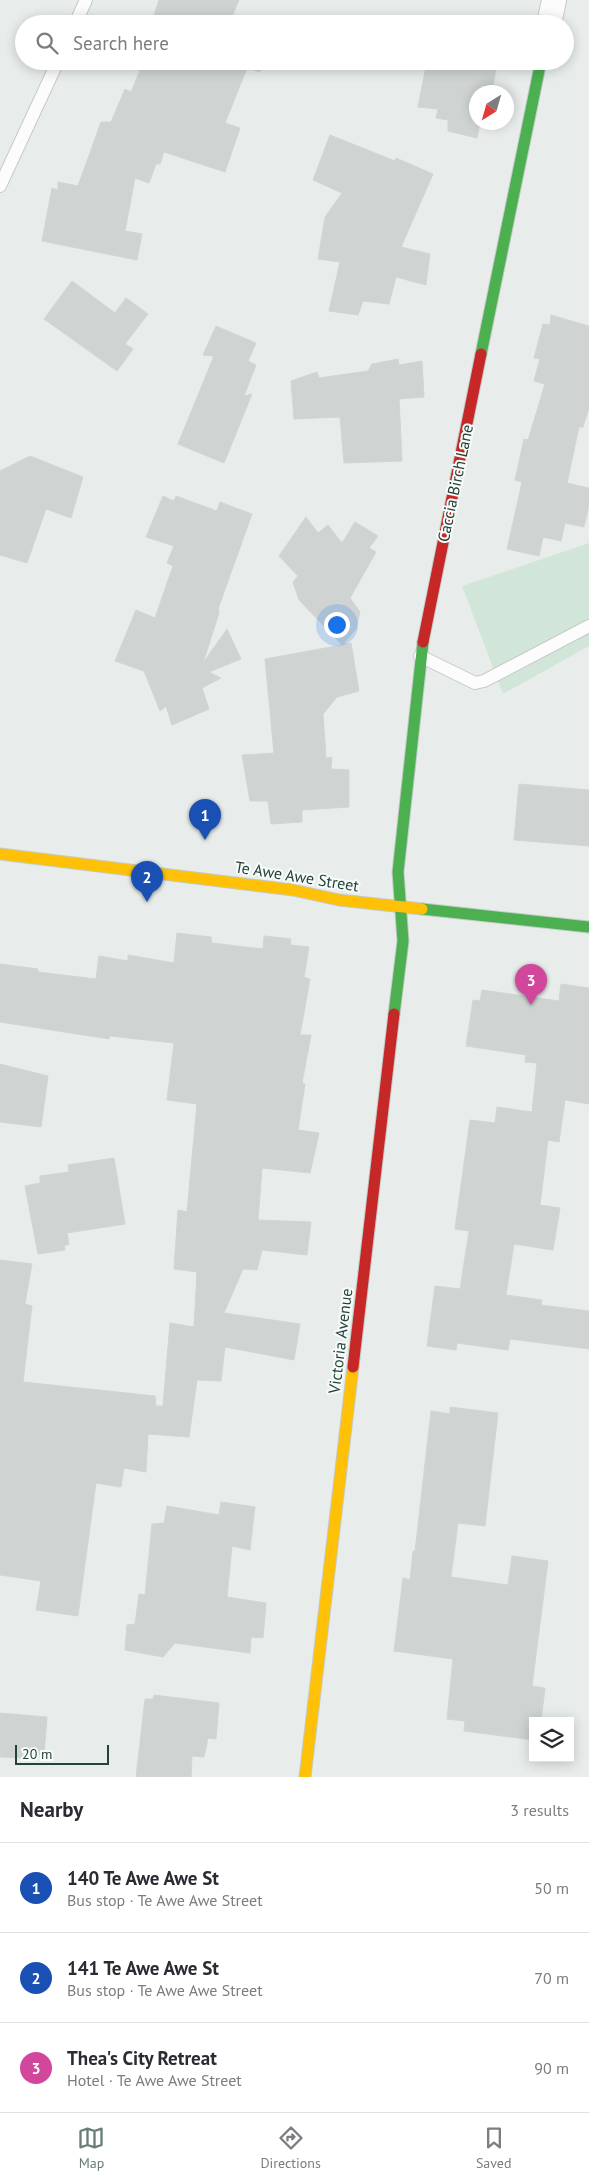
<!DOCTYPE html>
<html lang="en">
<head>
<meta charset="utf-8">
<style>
  :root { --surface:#fff; --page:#f7f7f7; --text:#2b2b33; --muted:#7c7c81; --line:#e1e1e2; --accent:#697e78 }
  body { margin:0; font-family:"PT Sans",sans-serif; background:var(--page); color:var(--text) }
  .controls { position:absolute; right:15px; bottom:15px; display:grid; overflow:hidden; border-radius:0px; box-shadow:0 2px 12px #0003 }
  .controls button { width:45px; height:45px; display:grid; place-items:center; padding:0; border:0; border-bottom:1px solid var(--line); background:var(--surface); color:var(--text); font:25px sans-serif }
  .compass { position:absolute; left:469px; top:85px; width:45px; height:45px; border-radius:50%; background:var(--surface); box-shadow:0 2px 12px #0003; rotate:217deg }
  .scale { position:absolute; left:15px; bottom:12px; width:94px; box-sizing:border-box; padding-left:5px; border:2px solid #24423a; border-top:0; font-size:14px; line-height:18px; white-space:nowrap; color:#24423a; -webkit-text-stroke:4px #f7fbf9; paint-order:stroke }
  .you { position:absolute; left:336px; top:624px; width:18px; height:18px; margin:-12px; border:4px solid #fff; border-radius:50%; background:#1a73e8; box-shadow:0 0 0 8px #1a73e833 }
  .badge { display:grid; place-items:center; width:32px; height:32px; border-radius:50%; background:var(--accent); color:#fff; font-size:16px; font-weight:700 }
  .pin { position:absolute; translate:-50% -41px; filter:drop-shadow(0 1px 2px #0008) }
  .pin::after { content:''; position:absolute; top:26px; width:18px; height:15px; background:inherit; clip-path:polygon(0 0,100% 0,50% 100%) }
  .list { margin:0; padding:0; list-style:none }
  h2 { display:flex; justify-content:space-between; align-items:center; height:65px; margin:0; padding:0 20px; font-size:21px }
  h2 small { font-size:16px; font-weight:400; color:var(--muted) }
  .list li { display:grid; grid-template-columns:32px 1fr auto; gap:15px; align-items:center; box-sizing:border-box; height:90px; padding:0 20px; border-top:1px solid var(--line) }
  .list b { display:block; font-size:19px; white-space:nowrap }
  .list p { margin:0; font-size:16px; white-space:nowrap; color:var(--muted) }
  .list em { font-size:16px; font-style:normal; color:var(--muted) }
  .icon { flex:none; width:28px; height:28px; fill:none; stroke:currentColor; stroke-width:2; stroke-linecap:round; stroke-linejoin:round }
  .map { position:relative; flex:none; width:589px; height:1777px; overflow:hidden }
  .search { position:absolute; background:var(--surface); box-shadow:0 2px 12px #0003; left:15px; right:15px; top:15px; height:55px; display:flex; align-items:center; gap:12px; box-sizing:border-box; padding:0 18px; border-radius:28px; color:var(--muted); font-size:19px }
  .sheet { height:335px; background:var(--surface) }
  nav { display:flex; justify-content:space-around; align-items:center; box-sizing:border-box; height:70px; border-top:1px solid var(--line); background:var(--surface); font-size:14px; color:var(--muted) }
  nav a { display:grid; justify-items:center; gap:2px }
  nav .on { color:var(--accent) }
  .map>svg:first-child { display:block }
  .green { fill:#d1e6d8 }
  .building { fill:#cfd4d2; stroke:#d1d6d4 }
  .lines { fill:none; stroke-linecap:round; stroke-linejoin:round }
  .lane-casing { stroke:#c5cac8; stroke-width:14 }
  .street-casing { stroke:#c5cac8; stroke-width:26 }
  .fast-casing { stroke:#c3cbc8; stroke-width:13 }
  .slow-casing { stroke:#c3cbc8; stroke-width:13 }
  .jam-casing { stroke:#c3cbc8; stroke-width:13 }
  .lane { stroke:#fcfcfc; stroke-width:12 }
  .street { stroke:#fcfcfc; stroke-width:24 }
  .fast { stroke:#4caf50; stroke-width:11 }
  .slow { stroke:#ffc107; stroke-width:11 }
  .jam { stroke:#c62828; stroke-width:11 }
  .labels { text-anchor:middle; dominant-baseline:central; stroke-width:4; stroke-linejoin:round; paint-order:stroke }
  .street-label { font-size:16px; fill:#24423a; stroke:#f7fbf9 }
</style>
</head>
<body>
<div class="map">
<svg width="589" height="1777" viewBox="0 0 589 1777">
  <rect width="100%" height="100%" fill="#e8edeb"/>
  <path class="green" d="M589,543v103l-86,48 -41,-108z"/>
  <g class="building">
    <path d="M159,0h80l-10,24h-78z"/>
    <path d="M144,61h120l-4,11 -13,-4 -22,55 15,5 -15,44 -61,-20 -4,12h-4l-7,19 -14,-5 -10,53 17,3 -5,26 -95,-19 10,-53 6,2v-8l20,4 23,-64h10l14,-33 6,3z"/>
    <path d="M427,61h70l-5,31h-16v30h4l-3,16 -29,-7v-11l-12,-2 2,-9 -20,-2z"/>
    <path d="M330,135l65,26 1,-3 37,16 -32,73 29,7 -4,31 -30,-8 -7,27 -26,-3 -5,14 -29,-4 11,-49 -22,-3 7,-42 17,-24 -29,-13z"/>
    <path d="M72,281l43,32 11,-15 22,16 -23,30 8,5 -16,22 -73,-52z"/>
    <path d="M551,315l38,11v82l-6,19h-4l-12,56 22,5v17l-5,22 -19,-4 -4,18 -18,-4 -4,19 -32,-7 15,-67 -7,-2 9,-41 4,1 17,-56 -11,-3 6,-22 -6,-1 9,-34 7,1z"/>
    <path d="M216,326l40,17 -8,18 8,4 -12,31 8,-2 -28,69 -46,-19 36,-88 -11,-1z"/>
    <path d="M398,359l1,6 23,-4 2,36 -25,2 3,62 -58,2 -4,-46 -46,2 -3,-38 26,-9 2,6 49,-7 4,-7z"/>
    <path d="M30,456l53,21 -12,41 -25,-9 -19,54 -27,-8v-84z"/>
    <path d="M163,496l11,5 2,-5 41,15 3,-9 32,12 -34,95 1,4 -16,50 24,-34 14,30 -32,13 12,6 -19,10 7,21 -37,16 -6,-19 -6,5 -16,-40 -29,-10 21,-51 19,8 18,-52 -6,-3 7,-17 -28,-9z"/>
    <path d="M306,517l12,16 10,-8 14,18 13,-21 23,14 -9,12 7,4 -26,46 10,14 -4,17 -13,15 8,-1 8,48 -22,6 -14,17 3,44 6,-1 -1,12 18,1v37l-47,3v12l-31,2 -3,-23h-18l-8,-46 32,-2 -9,-94 77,-14 -43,-45 -6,-18 5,-6 -19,-20z"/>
    <path d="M519,784l70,6v56l-75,-6z"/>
    <path d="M177,933l34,4 1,6 51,6 1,-13 27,3 -1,6 19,2 -5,30 6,2 -10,56h11l-9,48 3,1 -7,46 21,3 -9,40 -48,-5 -4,52 53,2 -4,33 -45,-5 -5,20 -14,-1 -19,44 76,11 -6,36 -69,-13 -4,34 -24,-1 -8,57 -41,-3 -2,38 -22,-4 -3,19 -25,-4 -18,133 -42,-6 5,-29 -41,-6v-315l32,4 -7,40 7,2 -9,76 132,14 1,10h7l7,-83 24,4 3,-55 -23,-3 4,-59 9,2 10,-108 -30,-4 7,-57 -64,-7 -1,3 -109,-17v-58l38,5v3l58,7 3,-23 29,5v-6l46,8z"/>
    <path d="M561,984l28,4v116l-24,-4 -6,42 -11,-2 -8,65 20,3 -7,42 -39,-6 -8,51 36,5 -1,5 48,6v38l-79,-10 -2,11 -51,-7 -1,7 -29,-4 8,-60 25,3 9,-58 -14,-2 15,-109 25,3 2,-16 35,5 5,-49 -12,-1 1,-7 -60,-9 7,-46 7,1 2,-11 77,11z"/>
    <path d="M0,1064l48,12 -7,51 -41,-5z"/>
    <path d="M114,1158l11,66 -58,9 2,11 -5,2 1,4 -27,4 -13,-68 15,-3v-7l29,-4 -1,-7z"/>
    <path d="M450,1407l48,6 -13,113 -27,-3 -7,54 57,8 4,-29 36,5 -16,125 13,2 -4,33h-8v19l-69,-9 1,-10 -18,-2 6,-60 -59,-8 9,-73 7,2 3,-29h2l16,-140 19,3z"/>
    <path d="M221,1502l34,5 -5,43 -18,-4 -5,51 39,6 -3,35 -12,-1 -1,16 -75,-10 -12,14 -38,-7 2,-25 8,-1 4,-30 6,1 7,-71 12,-1 3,-17 52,9z"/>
    <path d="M154,1695l65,8 -3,36 -8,-1 -4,19 -12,-1 -1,21h-55l9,-78h8z"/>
    <path d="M0,1713l47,4 -3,38 -21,-1 -1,4 -22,-1z"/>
  </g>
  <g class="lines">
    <g class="lane-casing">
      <g id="lane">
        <path d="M75,24l11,-24"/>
        <path d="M0,186l58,-125"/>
        <path d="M420,656l55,27 9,-2 105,-55"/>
      </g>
    </g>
    <g class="street-casing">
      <path id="street" d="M549,24l5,-24"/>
    </g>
    <g class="fast-casing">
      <g id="fast">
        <path d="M481,354l60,-293"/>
        <path d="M422,909l167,18"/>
        <path d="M394,1014l9,-73 -5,-69 25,-230"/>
      </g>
    </g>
    <g class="slow-casing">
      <g id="slow">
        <path d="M0,854l293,36 46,10 83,9"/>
        <path d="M305,1777l48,-410"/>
      </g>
    </g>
    <g class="jam-casing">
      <g id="jam">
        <path d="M423,642l58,-288"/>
        <path d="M353,1367l41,-353"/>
      </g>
    </g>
    <use href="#lane" class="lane"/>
    <use href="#street" class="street"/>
    <use href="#fast" class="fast"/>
    <use href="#slow" class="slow"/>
    <use href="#jam" class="jam"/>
  </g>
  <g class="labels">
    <g class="street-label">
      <text transform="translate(455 483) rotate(-78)">Caccia Birch Lane</text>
      <text transform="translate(297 876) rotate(9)">Te Awe Awe Street</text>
      <text transform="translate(340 1341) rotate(-83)">Victoria Avenue</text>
    </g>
  </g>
</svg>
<div class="controls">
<button><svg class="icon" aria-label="layers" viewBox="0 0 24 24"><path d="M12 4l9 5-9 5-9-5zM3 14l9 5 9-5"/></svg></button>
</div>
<svg class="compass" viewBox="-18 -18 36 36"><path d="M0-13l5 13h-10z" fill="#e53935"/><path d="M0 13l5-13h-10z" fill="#7c7c81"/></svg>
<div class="scale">20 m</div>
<div class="you"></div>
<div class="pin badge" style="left:205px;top:840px;background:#1a4fb4">1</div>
<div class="pin badge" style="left:147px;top:902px;background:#1a4fb4">2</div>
<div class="pin badge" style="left:531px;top:1005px;background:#d1479c">3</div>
<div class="search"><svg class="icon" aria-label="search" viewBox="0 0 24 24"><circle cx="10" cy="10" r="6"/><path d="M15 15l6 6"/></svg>Search here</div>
</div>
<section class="sheet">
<h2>Nearby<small>3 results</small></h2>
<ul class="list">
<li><span class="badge" style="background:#1a4fb4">1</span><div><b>140 Te Awe Awe St</b><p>Bus stop · Te Awe Awe Street</p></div><em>50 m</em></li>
<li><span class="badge" style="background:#1a4fb4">2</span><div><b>141 Te Awe Awe St</b><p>Bus stop · Te Awe Awe Street</p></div><em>70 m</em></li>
<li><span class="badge" style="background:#d1479c">3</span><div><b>Thea's City Retreat</b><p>Hotel · Te Awe Awe Street</p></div><em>90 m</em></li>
</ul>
</section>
<nav>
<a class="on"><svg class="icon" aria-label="map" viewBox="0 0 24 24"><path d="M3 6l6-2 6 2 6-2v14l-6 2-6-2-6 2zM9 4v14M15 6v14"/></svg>Map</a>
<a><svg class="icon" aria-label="directions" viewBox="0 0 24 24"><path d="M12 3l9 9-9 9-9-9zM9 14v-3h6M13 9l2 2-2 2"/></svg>Directions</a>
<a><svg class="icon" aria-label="saved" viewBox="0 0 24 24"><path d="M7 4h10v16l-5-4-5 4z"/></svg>Saved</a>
</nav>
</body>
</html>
